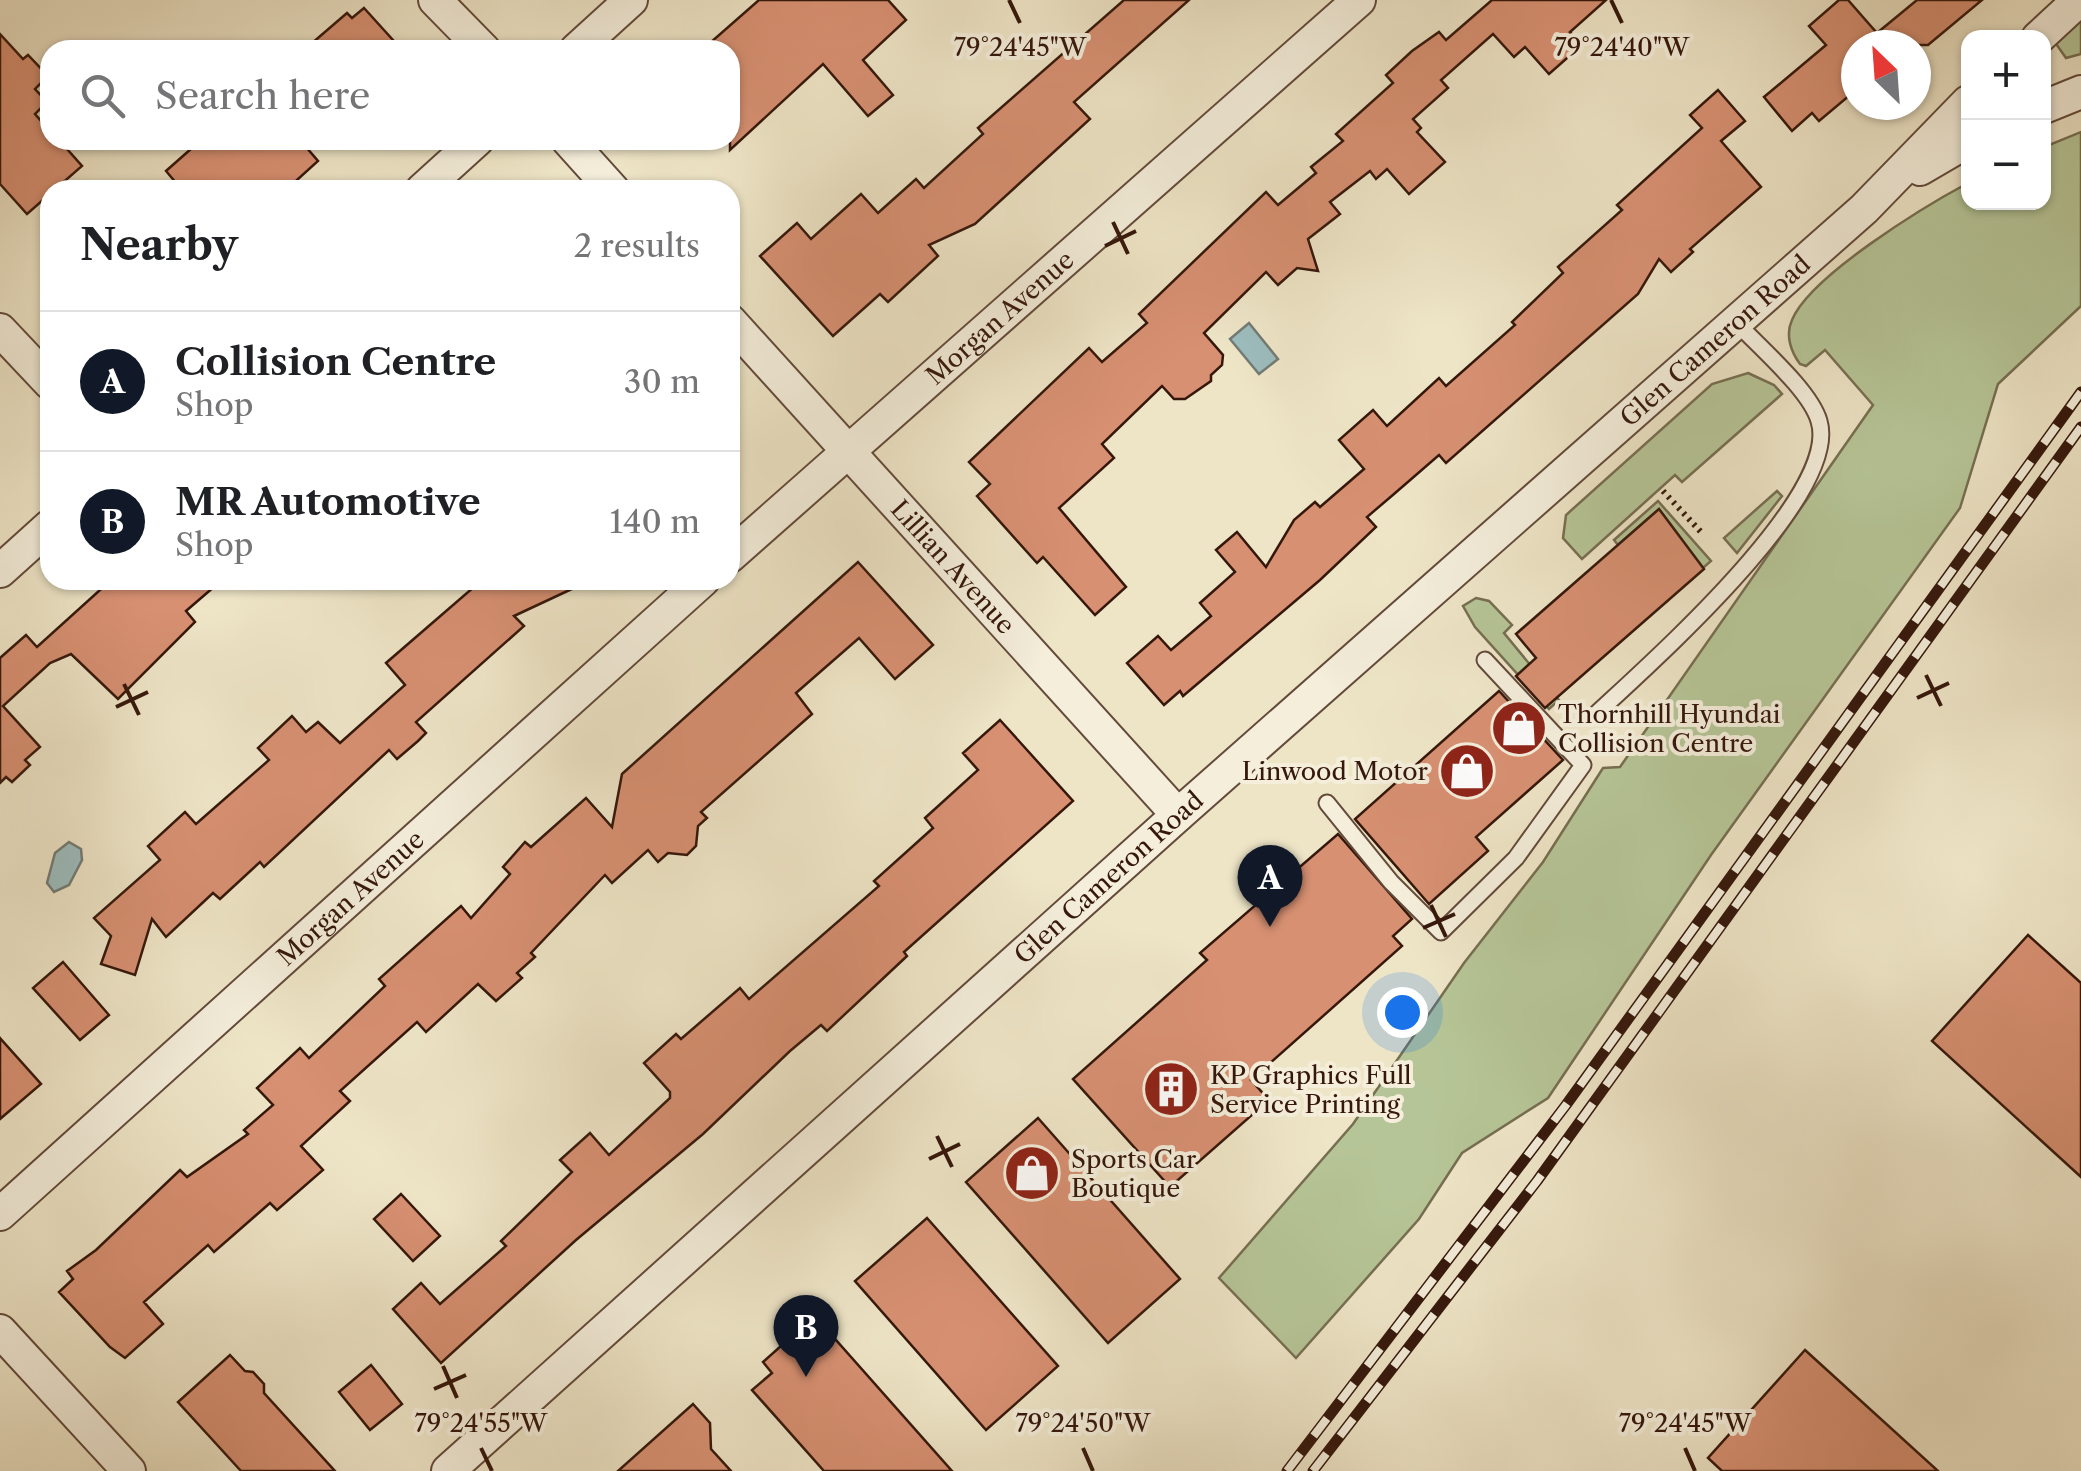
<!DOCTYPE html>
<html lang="en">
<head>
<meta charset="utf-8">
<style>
  :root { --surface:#fff; --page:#f2f2f2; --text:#202124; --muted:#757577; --line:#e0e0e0; --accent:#111827 }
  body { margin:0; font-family:"Libre Caslon Text",serif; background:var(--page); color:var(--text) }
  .controls { position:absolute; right:30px; top:30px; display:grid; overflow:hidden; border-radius:20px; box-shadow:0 2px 8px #0004 }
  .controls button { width:90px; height:90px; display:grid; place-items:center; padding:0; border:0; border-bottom:2px solid var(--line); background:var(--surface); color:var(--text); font:50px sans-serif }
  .compass { position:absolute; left:1841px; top:30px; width:90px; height:90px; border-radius:50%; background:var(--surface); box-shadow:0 2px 8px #0004; rotate:335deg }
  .you { position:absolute; left:1402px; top:1012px; width:35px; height:35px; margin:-25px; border:8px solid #fff; border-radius:50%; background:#1a73e8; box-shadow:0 0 0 15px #1a73e833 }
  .badge { display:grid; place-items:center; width:65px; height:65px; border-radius:50%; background:var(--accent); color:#fff; font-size:32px; font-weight:700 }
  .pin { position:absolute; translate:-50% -82px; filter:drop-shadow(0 2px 5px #0008) }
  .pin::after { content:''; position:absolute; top:52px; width:35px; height:30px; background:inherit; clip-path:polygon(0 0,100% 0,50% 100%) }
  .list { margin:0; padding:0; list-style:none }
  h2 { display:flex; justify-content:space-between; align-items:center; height:130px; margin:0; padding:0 40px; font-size:42px }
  h2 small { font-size:32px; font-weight:400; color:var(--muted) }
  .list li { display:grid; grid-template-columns:65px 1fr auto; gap:30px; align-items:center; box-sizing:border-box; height:140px; padding:0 40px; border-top:2px solid var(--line) }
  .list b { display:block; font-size:38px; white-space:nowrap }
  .list p { margin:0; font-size:32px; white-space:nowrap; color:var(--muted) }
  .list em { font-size:32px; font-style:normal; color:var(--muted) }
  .icon { flex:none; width:55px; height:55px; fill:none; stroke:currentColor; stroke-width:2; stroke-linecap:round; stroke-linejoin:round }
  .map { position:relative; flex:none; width:2081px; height:1471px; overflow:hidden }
  .search { position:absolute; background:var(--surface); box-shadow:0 2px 8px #0004; left:40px; top:40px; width:700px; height:110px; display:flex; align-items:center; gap:25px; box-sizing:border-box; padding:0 35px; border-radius:30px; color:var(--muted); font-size:38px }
  .panel { position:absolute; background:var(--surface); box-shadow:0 2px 8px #0004; left:40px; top:180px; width:700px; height:410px; border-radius:30px }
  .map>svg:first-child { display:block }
  .green { fill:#b6c597; stroke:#766e51; stroke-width:2.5 }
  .water { fill:#9cbdbe; stroke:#737b76; stroke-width:2.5 }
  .building { fill:#d79072; stroke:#35170b; stroke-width:2.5 }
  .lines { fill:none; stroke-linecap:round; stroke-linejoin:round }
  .lane-casing { stroke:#634a3a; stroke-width:19 }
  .street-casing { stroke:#634a3a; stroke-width:36 }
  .path { stroke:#35170b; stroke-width:6; stroke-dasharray:2.5 5; stroke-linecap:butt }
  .lane { stroke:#f4eedb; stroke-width:15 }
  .street { stroke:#f4eedb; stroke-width:32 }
  .rail-casing { stroke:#35170b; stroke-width:11 }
  .rail { stroke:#f4eedb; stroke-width:8; stroke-dasharray:22; stroke-linecap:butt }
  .ticks { fill:none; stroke:#35170b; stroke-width:4 }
  .labels { text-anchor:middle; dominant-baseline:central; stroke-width:8; stroke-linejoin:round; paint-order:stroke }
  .street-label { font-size:25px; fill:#35170b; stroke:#f4eedb }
  .poi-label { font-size:25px; fill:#35170b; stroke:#f4eedb; text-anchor:start }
  .ticks-label { font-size:25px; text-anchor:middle; fill:#35170b; stroke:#f4eedb; stroke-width:8; stroke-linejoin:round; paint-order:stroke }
</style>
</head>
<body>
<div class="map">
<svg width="2081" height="1471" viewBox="0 0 2081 1471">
  <rect width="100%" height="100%" fill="#eee5c7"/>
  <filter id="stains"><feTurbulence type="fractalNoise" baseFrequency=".002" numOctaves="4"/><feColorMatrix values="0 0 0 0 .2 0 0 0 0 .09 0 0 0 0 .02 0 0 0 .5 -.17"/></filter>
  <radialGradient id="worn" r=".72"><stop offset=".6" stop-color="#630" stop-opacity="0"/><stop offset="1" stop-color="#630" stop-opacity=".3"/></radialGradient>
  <g class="green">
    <path d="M2081,17v37l-15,4 -12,-17z"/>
    <path d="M2081,132v174l-83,78 -38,124 -249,347 -163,243 -86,55 -43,66 -123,139 -77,-80 134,-154 111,-161 79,-101 60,-94 17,-1 253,-362 -48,-55 -19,16 -6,-2c-9,-12 -15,-29 -8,-44 18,-44 133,-114 176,-137v19h76v-55z"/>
    <path d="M1748,373l26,12 8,9 -100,88 -7,-7 -93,84 -19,-21 3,-23 146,-131z"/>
    <path d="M1777,491l5,5 -45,57 -13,-15z"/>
    <path d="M1658,501l53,60 -8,7 -44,-59 -41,36 -4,-5z"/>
    <path d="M1476,598l13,3 23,24 -8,8 55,67 -10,9 -74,-82 -12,-21z"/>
  </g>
  <g class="water">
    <path d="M1249,323l29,36 -19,15 -29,-35z"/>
    <path d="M69,842l12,7 1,11 -13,25 -15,7 -7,-9 8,-30z"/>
  </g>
  <g class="building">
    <path d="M759,0h129l18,20 -43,40 30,35 -25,21 -45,-52 -93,86v-100h-28z"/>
    <path d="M1124,0h65l-115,102 16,17 -115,105 -46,21 9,11 -50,46 -8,-8 -47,42 -73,-80 37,-33 14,16 50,-45 17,19 38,-34 8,9 59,-54 -5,-6z"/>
    <path d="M1492,0h114l-36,32 12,13 -33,29 -24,-27 -11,10 -21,-23 -52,46 7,8 -35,31 8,9 -4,4 28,30 -36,32 -22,-25 -11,10 -6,-8 -40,31 10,12 -32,25 10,32 -21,-3 -19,17 -12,-13 -62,61 19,22 -1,10 -11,10v6l-26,18h-11l-12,-13 -60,58 12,14 -55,50 67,79 -31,28 -52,-58 -6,6 -60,-67 13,-12 -21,-22 120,-114 13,14 45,-39 -8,-9 127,-122 12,13 38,-32 -5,-6 32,-26 -7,-7 57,-51 -7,-8 26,-24 27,-19 7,8z"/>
    <path d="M1839,0h9l29,33 40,-33h65l-54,45h-72v45l-37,31 -7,-8 -20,18 -28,-34 62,-52 -17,-19z"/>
    <path d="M364,8l38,42h-98l43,-37 5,5z"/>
    <path d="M0,34l23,25 5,-4 20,21 -13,13 12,13 -12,12 15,17v9h9l23,26 -55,48 -27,-30z"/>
    <path d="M1718,90l27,31 -24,20 40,46 -71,62 3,3 -22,20 -12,-13 -21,35 -192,169 -7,-8 -45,39 -27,23 9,10 -56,53 -137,116 -3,-5 -16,14 -37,-42 31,-27 13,14 40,-34 -11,-13 35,-31 -19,-22 21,-18 29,35 28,-47 21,-18 5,5 44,-38 -25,-29 34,-30 14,16 52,-48 7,8 69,-61 -3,-3 51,-49 -5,-6 64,-57 -5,-5 85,-77 -12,-13z"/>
    <path d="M201,140h99l18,21 -32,29h-104l-16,-19z"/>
    <path d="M1659,509l45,60 -159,139 -29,-32 20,-18 -20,-24z"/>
    <path d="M858,562l75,83 -38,34 -36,-41 -63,55 16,21 -111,98 6,6 -9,8 -2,20 -9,9 -19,-2 -10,9 -10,-12 -36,33 -7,-8 -74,78 4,4 -18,16 5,5 -26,23 -18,-17 -52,48 -9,-10 -77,69 10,10 -49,45 22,24 -46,40 -7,-7 -56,49 -6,-7 -64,57 19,22 -38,34 -15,-11 -51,-55 14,-13 -6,-8 29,-21 84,-80 7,7 61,-43 -4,-4 29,-25 -16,-17 43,-40 9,10 76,-72 -6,-7 82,-73 10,12 39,-44 -7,-7 22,-25 6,5 55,-49 26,29 10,-53z"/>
    <path d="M111,580h111l-36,31 9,11 -77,77 -47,-45 -21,9 -47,43 37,41 -15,13 5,5 -18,17 -6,-5 -6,6v-125l26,-23 11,12z"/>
    <path d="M482,580h109l-77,36 10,10 -108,96 10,11 -8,8 -21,18 -8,-9 -125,117 -4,-5 -40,37 -7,-6 -47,44 -14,-18 -17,56 -34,-11 10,-28 -17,-18 66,-58 -12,-14 37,-34 11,12 73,-64 -11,-12 34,-32 14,16 12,-10 22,21 65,-58 -19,-22z"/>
    <path d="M1499,691l64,69 -87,77 12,14 -59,53 -74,-85z"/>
    <path d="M1000,720l73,81 -169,151 3,4 -80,75 -6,-6 -31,26 -87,83 -127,106 -135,123 -48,-54 28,-26 19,21 66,-58 -5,-5 71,-69 -12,-12 30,-27 19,22 61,-57v-6l-26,-29 32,-29 5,5 59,-51 9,11 130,-113 -5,-5 59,-53 -8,-10 53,-48 -15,-17z"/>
    <path d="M1338,834l74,85 -19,17 9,10 -151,134 18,20 -99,87 -97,-108 134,-119 -7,-7z"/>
    <path d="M2028,935l53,48v194l-149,-136z"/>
    <path d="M63,962l46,53 -29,25 -47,-52z"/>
    <path d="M0,1038l41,46 -41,35z"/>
    <path d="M1038,1118l142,161 -72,64 -142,-161z"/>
    <path d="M401,1194l39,42 -27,25 -39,-42z"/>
    <path d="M927,1218l131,148 -72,64 -131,-149z"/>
    <path d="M810,1320l5,6 5,-4 132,149h-128l-72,-81 20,-17 -9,-11z"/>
    <path d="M1805,1350l133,121h-216l-14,-13z"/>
    <path d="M230,1355l15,16 8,1 11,12v9l71,78h-94l-32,-35 -31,-34z"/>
    <path d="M371,1365l31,39 -32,26 -31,-38z"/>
    <path d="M693,1404l17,19 1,26 20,22h-113z"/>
  </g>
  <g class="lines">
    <g class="lane-casing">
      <g id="lane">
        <path d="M1594,716c52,-49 248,-220 225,-295 -9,-31 -60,-74 -83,-99"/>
        <path d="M1327,803l64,79 50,50 75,-74 67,-93 -98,-105"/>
      </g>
    </g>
    <g class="street-casing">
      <g id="street">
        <path d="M435,0l49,50"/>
        <path d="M2038,38l41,-38"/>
        <path d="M576,50l55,-50"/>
        <path d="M2044,107l37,-15"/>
        <path d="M568,140l45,50"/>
        <path d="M1920,169l48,-28"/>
        <path d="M422,190l55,-50"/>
        <path id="s1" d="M730,321l448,494"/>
        <path d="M0,330l50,53"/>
        <path id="s2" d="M730,556l629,-556"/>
        <path d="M0,571l50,-45"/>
        <path id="s3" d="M0,1214l703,-634"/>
        <path d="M0,1331l129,140"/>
        <path id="s4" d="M448,1471l730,-656 686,-606 104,-107"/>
      </g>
    </g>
    <path class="path" d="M1663,491l38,41"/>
    <use href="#lane" class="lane"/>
    <use href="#street" class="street"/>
    <g class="rail-casing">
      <g id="rail">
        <path d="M1287,1471l279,-366 515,-713"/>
        <path d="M1313,1471l224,-290 544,-754"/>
      </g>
    </g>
    <use href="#rail" class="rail"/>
  </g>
  <path class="ticks" d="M1009,0l11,23M1611,0l11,23M1113,222l15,32M1105,246l31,-15M1926,675l15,31M124,684l15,31M1917,698l32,-15M116,707l32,-15M1431,905l15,32M1423,928l32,-14M937,1136l15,31M929,1159l31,-15M443,1366l14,32M434,1389l32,-14M481,1448l11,23M1083,1448l10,23M1685,1448l10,23"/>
  <defs>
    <g id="shop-disc" transform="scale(2.875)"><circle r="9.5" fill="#8f2418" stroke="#f4eedb"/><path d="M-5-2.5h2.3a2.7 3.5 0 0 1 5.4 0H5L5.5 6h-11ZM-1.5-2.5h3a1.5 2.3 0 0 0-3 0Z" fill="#fff"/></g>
    <g id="building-disc" transform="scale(2.875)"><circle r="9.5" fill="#8f2418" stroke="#f4eedb"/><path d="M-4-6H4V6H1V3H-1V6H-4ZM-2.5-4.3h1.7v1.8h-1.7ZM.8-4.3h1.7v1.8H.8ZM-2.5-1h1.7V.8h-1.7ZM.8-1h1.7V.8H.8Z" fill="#fff"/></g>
  </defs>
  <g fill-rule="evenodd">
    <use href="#shop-disc" x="1519" y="728"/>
    <use href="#shop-disc" x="1467" y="771"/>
    <use href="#building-disc" x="1171" y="1089"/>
    <use href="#shop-disc" x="1032" y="1173"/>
  </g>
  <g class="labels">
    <g class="street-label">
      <text stroke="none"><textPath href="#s2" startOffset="360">Morgan Avenue</textPath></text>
      <text stroke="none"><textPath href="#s4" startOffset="1698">Glen Cameron Road</textPath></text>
      <text stroke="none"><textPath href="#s1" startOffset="332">Lillian Avenue</textPath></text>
      <text stroke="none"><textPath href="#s4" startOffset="888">Glen Cameron Road</textPath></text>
      <text stroke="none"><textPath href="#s3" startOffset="472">Morgan Avenue</textPath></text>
    </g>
    <g class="poi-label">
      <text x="1558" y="714">Thornhill Hyundai<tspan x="1558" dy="29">Collision Centre</tspan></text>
      <text x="1428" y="771" text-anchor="end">Linwood Motor</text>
      <text x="1210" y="1075">KP Graphics Full<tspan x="1210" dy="29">Service Printing</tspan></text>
      <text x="1071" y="1159">Sports Car<tspan x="1071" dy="29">Boutique</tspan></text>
    </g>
  </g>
  <g class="ticks-label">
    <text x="1020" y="56">79°24'45"W</text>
    <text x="1622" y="56">79°24'40"W</text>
    <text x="481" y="1432">79°24'55"W</text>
    <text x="1083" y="1432">79°24'50"W</text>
    <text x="1685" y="1432">79°24'45"W</text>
  </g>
  <rect width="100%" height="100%" filter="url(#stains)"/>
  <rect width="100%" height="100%" fill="url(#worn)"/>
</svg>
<div class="controls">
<button>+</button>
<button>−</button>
</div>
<svg class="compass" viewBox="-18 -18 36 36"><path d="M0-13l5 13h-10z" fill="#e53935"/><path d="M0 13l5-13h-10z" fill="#757577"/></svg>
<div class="you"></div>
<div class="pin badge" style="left:1270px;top:927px">A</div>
<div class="pin badge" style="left:806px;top:1377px">B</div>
<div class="search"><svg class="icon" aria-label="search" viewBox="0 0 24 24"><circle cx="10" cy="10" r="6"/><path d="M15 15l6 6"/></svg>Search here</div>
<section class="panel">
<h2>Nearby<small>2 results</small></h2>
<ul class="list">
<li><span class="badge">A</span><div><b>Collision Centre</b><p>Shop</p></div><em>30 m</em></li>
<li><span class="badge">B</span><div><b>MR Automotive</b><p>Shop</p></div><em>140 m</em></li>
</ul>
</section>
</div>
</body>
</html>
